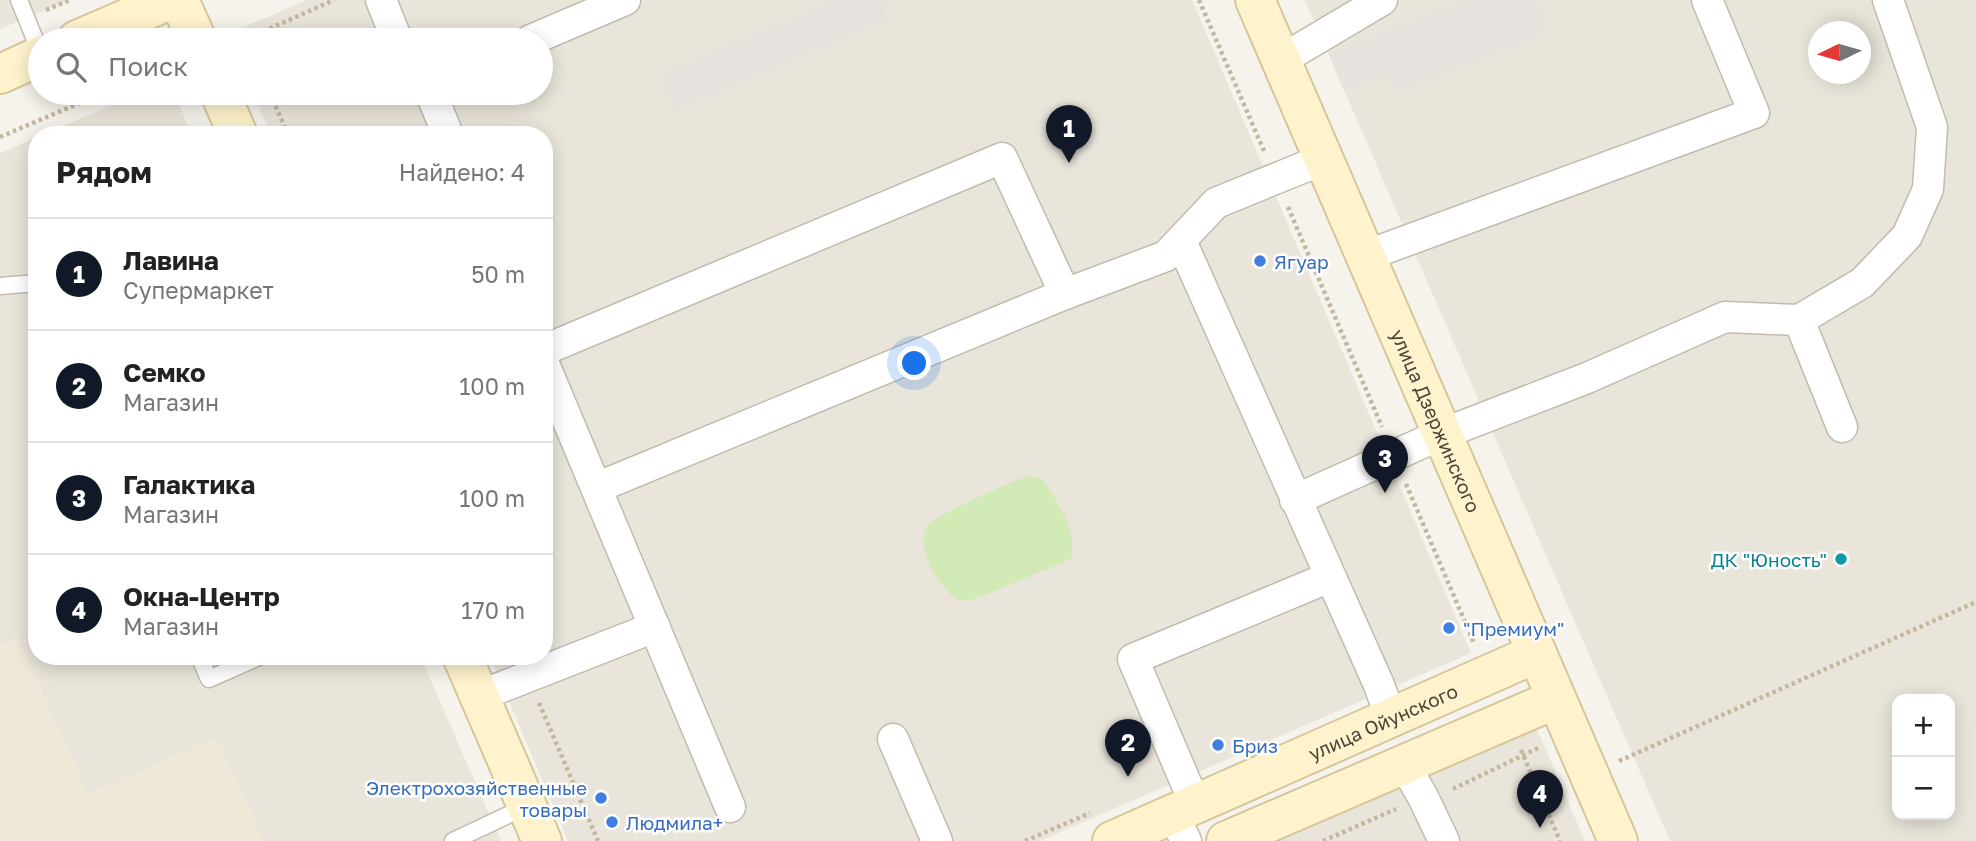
<!DOCTYPE html>
<html lang="ru">
<head>
<meta charset="utf-8">
<style>
  :root { --surface:#fff; --page:#f6f6f6; --text:#222; --muted:#767676; --line:#e0e0e0; --accent:#111827 }
  body { margin:0; font-family:"Golos Text",sans-serif; background:var(--page); color:var(--text) }
  .controls { position:absolute; right:21px; bottom:21px; display:grid; overflow:hidden; border-radius:14px; box-shadow:0 4px 18px #0003 }
  .controls button { width:63px; height:63px; display:grid; place-items:center; padding:0; border:0; border-bottom:2px solid var(--line); background:var(--surface); color:var(--text); font:35px sans-serif }
  .compass { position:absolute; left:1808px; top:21px; width:63px; height:63px; border-radius:50%; background:var(--surface); box-shadow:0 4px 18px #0003; rotate:265deg }
  .you { position:absolute; left:915px; top:364px; width:24px; height:24px; margin:-18px; border:5px solid #fff; border-radius:50%; background:#1a73e8; box-shadow:0 0 0 10px #1a73e833 }
  .badge { display:grid; place-items:center; width:46px; height:46px; border-radius:50%; background:var(--accent); color:#fff; font-size:23px; font-weight:700 }
  .pin { position:absolute; translate:-50% -58px; filter:drop-shadow(0 2px 4px #0008) }
  .pin::after { content:''; position:absolute; top:37px; width:24px; height:21px; background:inherit; clip-path:polygon(0 0,100% 0,50% 100%) }
  .list { margin:0; padding:0; list-style:none }
  h2 { display:flex; justify-content:space-between; align-items:center; height:91px; margin:0; padding:0 28px; font-size:30px }
  h2 small { font-size:23px; font-weight:400; color:var(--muted) }
  .list li { display:grid; grid-template-columns:46px 1fr auto; gap:21px; align-items:center; box-sizing:border-box; height:112px; padding:0 28px; border-top:2px solid var(--line) }
  .list b { display:block; font-size:26px; white-space:nowrap }
  .list p { margin:0; font-size:23px; white-space:nowrap; color:var(--muted) }
  .list em { font-size:23px; font-style:normal; color:var(--muted) }
  .icon { flex:none; width:38px; height:38px; fill:none; stroke:currentColor; stroke-width:2; stroke-linecap:round; stroke-linejoin:round }
  .map { position:relative; flex:none; width:1976px; height:841px; overflow:hidden }
  .search { position:absolute; background:var(--surface); box-shadow:0 4px 18px #0003; left:28px; top:28px; width:525px; height:77px; display:flex; align-items:center; gap:18px; box-sizing:border-box; padding:0 24px; border-radius:38px; color:var(--muted); font-size:26px }
  .panel { position:absolute; background:var(--surface); box-shadow:0 4px 18px #0003; left:28px; top:126px; width:525px; height:539px; border-radius:28px }
  .map>svg:first-child { display:block }
  .residential { fill:#eae5da; fill-rule:evenodd }
  .industrial { fill:#e6e2dd }
  .education { fill:#efe8d6 }
  .green { fill:#d2eab5 }
  .lines { fill:none; stroke-linecap:round; stroke-linejoin:round }
  .lane-casing { stroke:#c2bbae; stroke-width:19 }
  .street-casing { stroke:#c2bbae; stroke-width:33 }
  .secondary-casing { stroke:#d6c79b; stroke-width:42 }
  .path { stroke:#c4b79f; stroke-width:4.5; stroke-dasharray:3.5 3.5; stroke-linecap:butt }
  .lane { stroke:#fff; stroke-width:16 }
  .street { stroke:#fff; stroke-width:30 }
  .secondary { stroke:#fff3cd; stroke-width:38 }
  .shop-dot { fill:#3f7fe0; stroke:#fff; stroke-width:2.5 }
  .culture-dot { fill:#0f9aa8; stroke:#fff; stroke-width:2.5 }
  .labels { text-anchor:middle; dominant-baseline:central; stroke-width:5; stroke-linejoin:round; paint-order:stroke }
  .shop-label { font-size:19px; fill:#366cbe; stroke:#fff; text-anchor:start }
  .street-label { font-size:19px; fill:#4b4439; stroke:#fff }
  .culture-label { font-size:19px; fill:#0d838f; stroke:#fff; text-anchor:end }
</style>
</head>
<body>
<div class="map">
<svg width="1976" height="841" viewBox="0 0 1976 841">
  <rect width="100%" height="100%" fill="#f6f3ec"/>
  <g class="residential">
    <path d="M0,0h70l-70,29z"/>
    <path d="M307,0h885l279,653 -431,188h-472l-78,-185h54v-521h-273l-18,-42h288v-53h-310l-3,-6z"/>
    <path d="M1305,0h671v841h-306zM1818,32h42v42h-42zM1897,699h53v116h-53z"/>
    <path d="M140,93h34l18,42h-150z"/>
    <path d="M37,137v519h383l81,185h-501v-688z"/>
    <path d="M1534,722l51,119h-326z"/>
  </g>
  <g class="industrial">
    <path d="M837,0h45l7,18 -215,92 -15,-34z"/>
    <path d="M1467,0h69l12,32 -154,60 -7,-18 -43,17 -15,-36z"/>
  </g>
  <path class="education" d="M18,637l70,157 129,-57 47,104h-264v-196z"/>
  <path class="green" d="M1028,476l14,2c15,25 36,50 29,81l-98,41c-6,0 -11,2 -16,-1 -18,-10 -45,-57 -28,-75 10,-10 83,-43 99,-48z"/>
  <g class="lines">
    <g class="lane-casing">
      <g id="lane">
        <path d="M19,0l21,52"/>
        <path d="M0,286l37,-3"/>
        <path d="M199,656l10,23 52,-23"/>
        <path d="M453,841l74,-35"/>
      </g>
    </g>
    <g class="street-casing">
      <g id="street">
        <path d="M381,0l16,40"/>
        <path d="M531,40l94,-40"/>
        <path d="M1281,60l101,-60"/>
        <path d="M431,93l17,42"/>
        <path d="M1181,241l198,444 12,33"/>
        <path d="M1365,256l389,-143 -47,-113"/>
        <path d="M1799,320l63,-37 45,-47 21,-47 4,-62 -44,-127"/>
        <path d="M544,350l458,-192 63,136"/>
        <path d="M544,364l186,443"/>
        <path d="M596,488l469,-194 101,-38 50,-53 108,-44"/>
        <path d="M1295,500l147,-66 145,-56 138,-61 74,3 43,107"/>
        <path d="M479,696l176,-69"/>
        <path d="M893,739l44,102"/>
        <path d="M1404,764l19,33 21,44"/>
        <path d="M1195,804l-62,-145 197,-82"/>
        <path d="M1173,814l13,27"/>
      </g>
    </g>
    <g class="secondary-casing">
      <g id="secondary">
        <path d="M179,0l18,40"/>
        <path id="s1" d="M1255,0l363,841"/>
        <path d="M77,40l93,-40"/>
        <path d="M0,74l40,-18"/>
        <path d="M220,93l18,42"/>
        <path d="M462,656l80,185"/>
        <path id="s2" d="M1112,841l425,-188"/>
        <path d="M1226,841l330,-142"/>
      </g>
    </g>
    <g class="path">
      <path d="M1199,0l65,151"/>
      <path d="M46,10l24,-10"/>
      <path d="M244,40l90,-40"/>
      <path d="M270,93l18,42"/>
      <path d="M0,137l103,-44"/>
      <path d="M1288,207l94,220"/>
      <path d="M1406,484l68,159"/>
      <path d="M539,703l59,138"/>
      <path d="M1521,750l39,91"/>
      <path d="M1619,761l357,-159"/>
      <path d="M1453,789l87,-42"/>
      <path d="M1025,841l65,-28"/>
      <path d="M1323,841l73,-32"/>
    </g>
    <use href="#lane" class="lane"/>
    <use href="#street" class="street"/>
    <use href="#secondary" class="secondary"/>
  </g>
  <g class="shop-dot">
    <circle cx="1260" cy="261" r="7"/>
    <circle cx="1449" cy="628" r="7"/>
    <circle cx="1218" cy="745" r="7"/>
    <circle cx="601" cy="798" r="7"/>
    <circle cx="612" cy="822" r="7"/>
  </g>
  <circle class="culture-dot" cx="1841" cy="559" r="7"/>
  <g class="labels">
    <g class="shop-label">
      <text x="1274" y="261">Ягуар</text>
      <text x="1463" y="628">"Премиум"</text>
      <text x="1232" y="745">Бриз</text>
      <text x="587" y="787" text-anchor="end">Электрохозяйственные<tspan x="587" dy="22">товары</tspan></text>
      <text x="626" y="822">Людмила+</text>
    </g>
    <g class="street-label">
      <text stroke="none"><textPath href="#s1" startOffset="458">улица Дзержинского</textPath></text>
      <text stroke="none"><textPath href="#s2" startOffset="296">улица Ойунского</textPath></text>
    </g>
    <g class="culture-label">
      <text x="1827" y="559">ДК "Юность"</text>
    </g>
  </g>
</svg>
<div class="controls">
<button>+</button>
<button>−</button>
</div>
<svg class="compass" viewBox="-18 -18 36 36"><path d="M0-13l5 13h-10z" fill="#e53935"/><path d="M0 13l5-13h-10z" fill="#767676"/></svg>
<div class="you"></div>
<div class="pin badge" style="left:1069px;top:163px">1</div>
<div class="pin badge" style="left:1128px;top:777px">2</div>
<div class="pin badge" style="left:1385px;top:493px">3</div>
<div class="pin badge" style="left:1540px;top:828px">4</div>
<div class="search"><svg class="icon" aria-label="search" viewBox="0 0 24 24"><circle cx="10" cy="10" r="6"/><path d="M15 15l6 6"/></svg>Поиск</div>
<section class="panel">
<h2>Рядом<small>Найдено: 4</small></h2>
<ul class="list">
<li><span class="badge">1</span><div><b>Лавина</b><p>Супермаркет</p></div><em>50 m</em></li>
<li><span class="badge">2</span><div><b>Семко</b><p>Магазин</p></div><em>100 m</em></li>
<li><span class="badge">3</span><div><b>Галактика</b><p>Магазин</p></div><em>100 m</em></li>
<li><span class="badge">4</span><div><b>Окна-Центр</b><p>Магазин</p></div><em>170 m</em></li>
</ul>
</section>
</div>
</body>
</html>
